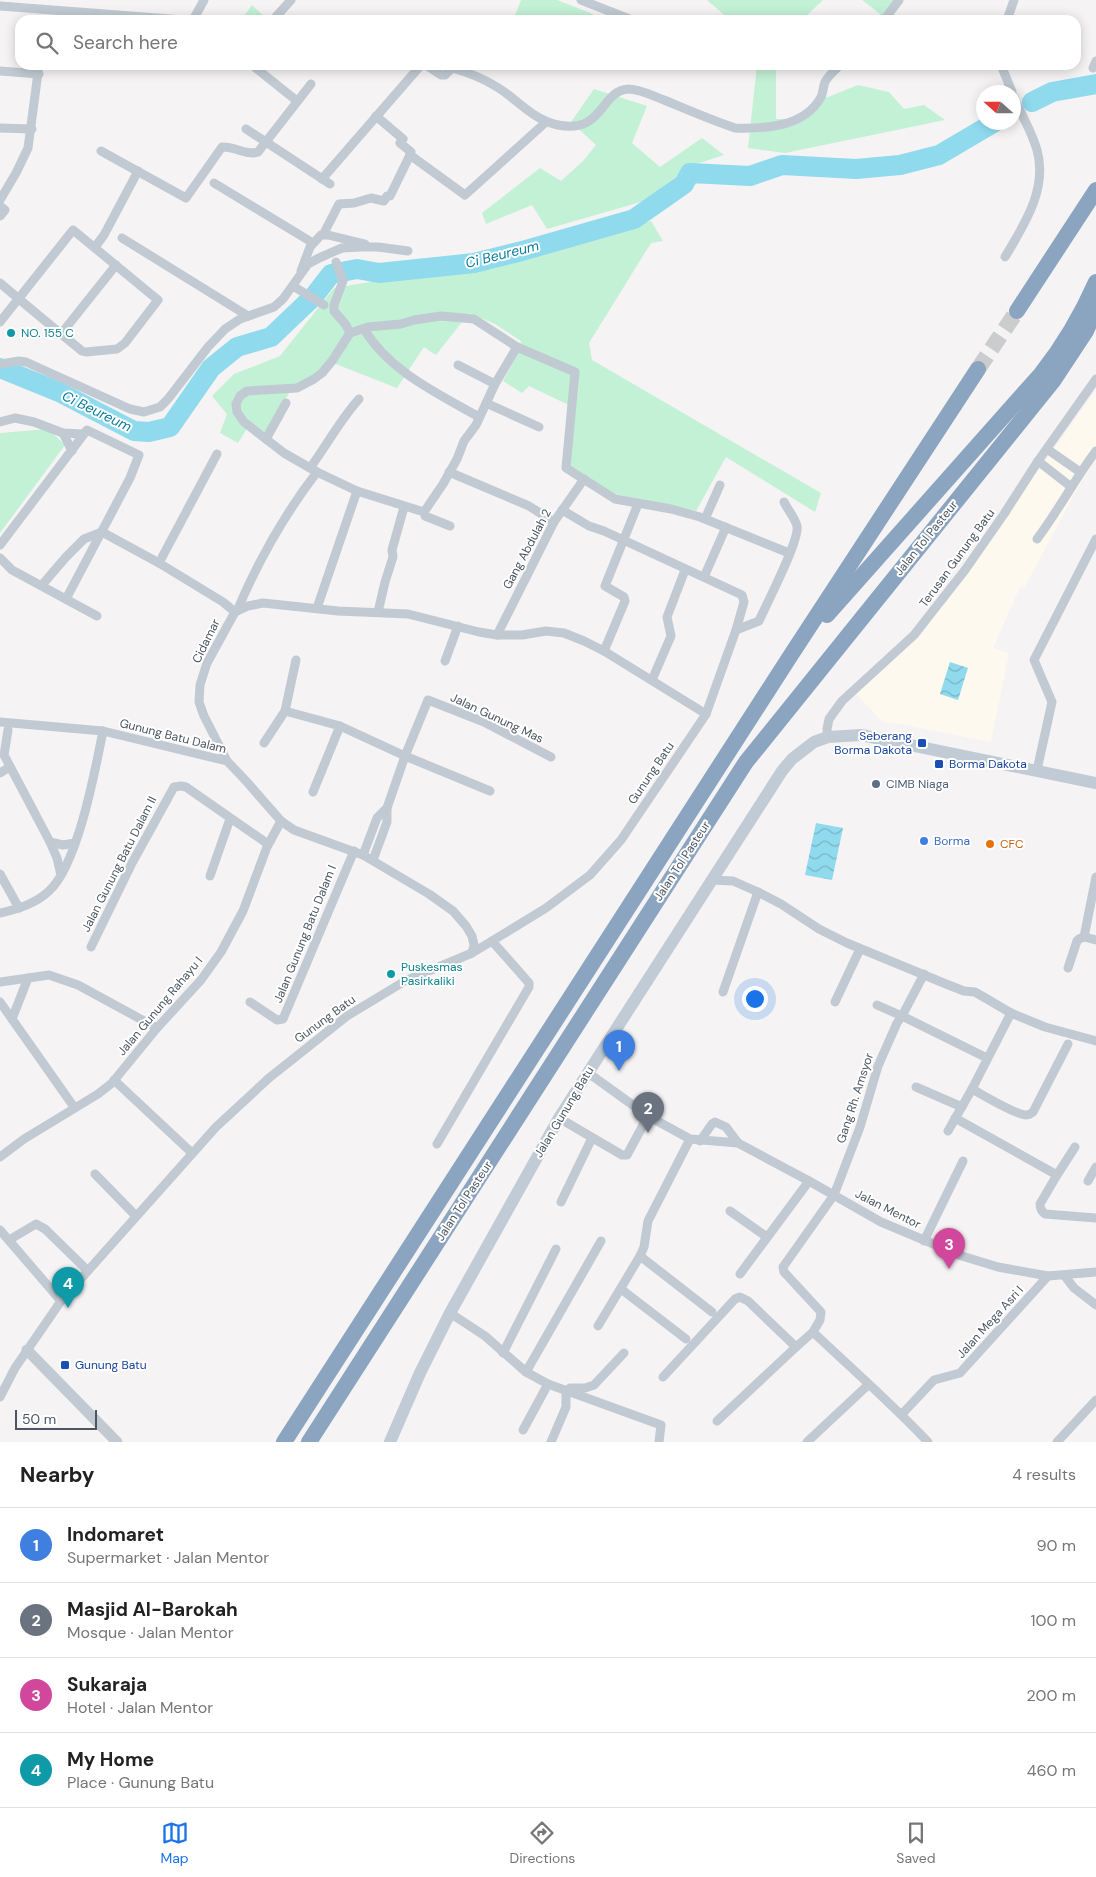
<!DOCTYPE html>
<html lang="en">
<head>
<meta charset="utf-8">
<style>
  :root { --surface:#fff; --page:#f6f6f6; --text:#222; --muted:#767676; --line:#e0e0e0; --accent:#1a73e8 }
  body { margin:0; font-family:"DM Sans",sans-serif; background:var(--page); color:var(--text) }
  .compass { position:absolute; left:976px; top:85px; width:45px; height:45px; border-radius:50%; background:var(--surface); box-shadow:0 2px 12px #0003; rotate:291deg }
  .scale { position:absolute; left:15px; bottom:12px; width:82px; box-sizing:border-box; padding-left:5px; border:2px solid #4a5661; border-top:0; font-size:14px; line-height:18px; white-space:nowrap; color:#4a5661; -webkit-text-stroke:4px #fff; paint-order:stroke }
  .you { position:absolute; left:754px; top:998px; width:18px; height:18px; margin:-12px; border:4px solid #fff; border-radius:50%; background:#1a73e8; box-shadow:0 0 0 8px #1a73e833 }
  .badge { display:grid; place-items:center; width:32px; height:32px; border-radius:50%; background:var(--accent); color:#fff; font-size:16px; font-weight:700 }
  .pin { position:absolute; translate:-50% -41px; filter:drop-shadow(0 1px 2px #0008) }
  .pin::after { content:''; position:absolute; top:26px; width:18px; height:15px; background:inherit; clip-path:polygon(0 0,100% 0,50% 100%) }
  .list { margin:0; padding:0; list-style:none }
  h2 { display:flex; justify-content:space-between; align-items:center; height:65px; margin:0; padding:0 20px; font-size:21px }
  h2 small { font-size:16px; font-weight:400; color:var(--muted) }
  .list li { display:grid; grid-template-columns:32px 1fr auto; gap:15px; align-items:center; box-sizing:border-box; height:75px; padding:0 20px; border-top:1px solid var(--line) }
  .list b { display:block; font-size:19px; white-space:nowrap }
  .list p { margin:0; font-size:16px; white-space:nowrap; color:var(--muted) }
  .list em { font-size:16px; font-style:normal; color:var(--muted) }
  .icon { flex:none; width:28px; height:28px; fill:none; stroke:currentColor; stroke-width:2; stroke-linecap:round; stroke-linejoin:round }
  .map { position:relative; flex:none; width:1096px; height:1442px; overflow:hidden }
  .search { position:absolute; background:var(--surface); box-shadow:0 2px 12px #0003; left:15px; right:15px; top:15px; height:55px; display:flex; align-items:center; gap:12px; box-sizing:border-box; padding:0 18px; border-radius:15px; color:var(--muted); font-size:19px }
  .sheet { height:365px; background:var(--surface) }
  nav { display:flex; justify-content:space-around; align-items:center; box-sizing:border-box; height:70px; border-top:1px solid var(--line); background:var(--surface); font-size:14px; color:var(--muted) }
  nav a { display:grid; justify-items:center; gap:2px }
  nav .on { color:var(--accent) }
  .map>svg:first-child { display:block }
  .commercial { fill:#fdf9ef }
  .green { fill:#c3f1d5 }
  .water { fill:url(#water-waves) }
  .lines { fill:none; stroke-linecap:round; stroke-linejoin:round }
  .river { stroke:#90daee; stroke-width:20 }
  .motorway-tunnel { stroke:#caccce; stroke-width:16; stroke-dasharray:16 8; stroke-linecap:butt }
  .minor { stroke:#c1cad2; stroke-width:9 }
  .tertiary { stroke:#c1cad2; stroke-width:11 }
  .secondary { stroke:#c1cbd6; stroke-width:12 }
  .motorway { stroke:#8ba5c1; stroke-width:16 }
  .culture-dot { fill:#0f9aa8; stroke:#fff; stroke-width:2 }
  .transit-dot { fill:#1a4fb4; stroke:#fff; stroke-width:2 }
  .service-dot { fill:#5c6f8a; stroke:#fff; stroke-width:2 }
  .shop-dot { fill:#3f7fe0; stroke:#fff; stroke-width:2 }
  .food-dot { fill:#e8710a; stroke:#fff; stroke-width:2 }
  .labels { text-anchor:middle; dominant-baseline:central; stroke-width:4; stroke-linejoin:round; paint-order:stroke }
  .culture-label { font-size:12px; fill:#0d838f; stroke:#fff; text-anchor:start }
  .street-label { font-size:12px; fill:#4a5661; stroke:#fff }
  .transit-label { font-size:12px; fill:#164399; stroke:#fff; text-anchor:start }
  .service-label { font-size:12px; fill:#4e5e75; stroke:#fff; text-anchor:start }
  .shop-label { font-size:12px; fill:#366cbe; stroke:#fff; text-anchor:start }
  .food-label { font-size:12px; fill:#c56008; stroke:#fff; text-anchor:start }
  .water-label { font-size:14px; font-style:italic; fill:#0c7c9b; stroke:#fff }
</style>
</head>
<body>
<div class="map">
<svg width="1096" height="1442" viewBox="0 0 1096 1442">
  <defs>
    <pattern id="water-waves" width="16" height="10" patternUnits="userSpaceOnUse" patternTransform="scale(1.25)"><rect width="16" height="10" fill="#90daee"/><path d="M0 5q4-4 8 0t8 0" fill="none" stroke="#78b4c4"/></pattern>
  </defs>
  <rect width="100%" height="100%" fill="#f5f3f3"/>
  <path class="commercial" d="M1096,390v70l-16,24 -56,104 -4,-1 -27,61 16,5 -18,89 -90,-18 -18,-2 -27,-28 65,-59z"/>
  <g class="green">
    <path d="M521,0h36l36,14 -2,6h-72l-5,-2z"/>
    <path d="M707,0h116l-21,20h-72z"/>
    <path d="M862,0h38l-16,17z"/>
    <path d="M252,5l16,15h-27z"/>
    <path d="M757,65h19v54h25l22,-20 35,-14 31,7 15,17 20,-4 21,15 -160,33 -37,-5z"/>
    <path d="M594,89l53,17 -15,37 28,24 42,-29 22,17 -34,11 -46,35 -97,28 -15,-24 -46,19 -4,-11 58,-45 21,13 22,-20 13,-16 -25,-23z"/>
    <path d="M651,221l12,20 -12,2 -62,100 3,17 229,133 -6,19 -89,-55 -30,54 -81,-17 -48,-27 8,-59 -46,-22 -7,7 -19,-12 16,-29 2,-11 -26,-17 -26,-11 -33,42 -12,-8 -27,41 -69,-27 -9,11 -26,14 -27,47 -15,-11 -13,21 -18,-10 7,-19 -15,-18 22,-22 46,-18 54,-68 161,-27z"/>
    <path d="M48,429l17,16 -65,88v-100z"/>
  </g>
  <g class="water">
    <path d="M950,662l18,6 -10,32 -18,-6z"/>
    <path d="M816,823l27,5 -11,52 -27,-5z"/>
  </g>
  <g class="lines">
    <g class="river">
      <path d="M1032,102l20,-10 44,-8"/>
      <path d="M0,368l59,24 75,39 15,1 21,-5 41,-59 26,-21 34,-10 43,-41 17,-22 26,-5 22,4 95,-10 48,-12 112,-32 50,-35 6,-11 60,3 32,-11 74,4 44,-4 39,-10 56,-33"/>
    </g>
    <path class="motorway-tunnel" d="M978,369l39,-58"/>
    <g class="minor">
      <path d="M581,0l51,20"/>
      <path d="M0,6l183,14"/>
      <path d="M193,20l11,-20"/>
      <path d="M273,20l18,-20"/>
      <path d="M884,20l15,-20"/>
      <path d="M1007,20l7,-20"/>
      <path d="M252,65l45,36"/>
      <path d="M426,65l15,10h4l7,-7c15,4 32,11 45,19 21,13 36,33 61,38 46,9 42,-34 70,-36 12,0 25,7 36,11 24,10 47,20 71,28 30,1 70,-1 86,-31 2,-4 2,-10 4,-15 3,-6 10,-12 15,-17"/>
      <path d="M1001,65l11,27"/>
      <path d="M1093,68l3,-7"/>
      <path d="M0,71l39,3"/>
      <path d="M376,116l27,23 -3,4 11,9 -1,3 55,40 81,-73"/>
      <path d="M0,128l32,1"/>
      <path d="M246,129l84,55"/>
      <path d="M101,151l85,47 36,-51c12,-1 25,9 36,5l53,-68"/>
      <path d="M322,179l99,-114"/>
      <path d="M214,183l99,60"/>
      <path d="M0,200l16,-27 12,-25 11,-83"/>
      <path d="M0,206l5,4 -5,6"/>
      <path d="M325,231l14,-27 15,-1 17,-5 13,3 3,-5h3l20,-41"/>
      <path d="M122,238l126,78"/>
      <path d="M95,247l9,-12 34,-64"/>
      <path d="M1005,257c19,-32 43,-68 32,-107 -5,-18 -16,-36 -23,-53"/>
      <path d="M336,262l7,19 -9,24v6l12,14 4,8"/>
      <path d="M301,271l9,-24 11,-12h7l37,9"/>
      <path d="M0,283c27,23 55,46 82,68l4,1 31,-3 8,-6 33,-43 -85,-70 -73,92"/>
      <path d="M293,286l31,19"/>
      <path d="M364,329c25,42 73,64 115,88"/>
      <path d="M61,334l55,-69"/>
      <path d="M0,364l19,-3 7,1 104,47 14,3 16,-5 8,-8 40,-52 17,-18 15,-10 34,-12 9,-8 25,-35 11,-6 23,-10 18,-1h18l30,4"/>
      <path d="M458,365l37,19"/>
      <path d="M486,403l53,24"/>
      <path d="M0,422l15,-4 19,4 29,11 20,1"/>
      <path d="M63,433l9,18"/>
      <path d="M266,439l20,-36"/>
      <path d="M1047,449l33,23"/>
      <path d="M1038,461l32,25"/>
      <path d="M310,468c17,-23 30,-48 49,-69"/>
      <path d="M449,472l80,34 25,16"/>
      <path d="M424,512l19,-28 14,-25 7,-18 12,-16 19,-41 22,-37"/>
      <path d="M705,519l15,-34"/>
      <path d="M450,526l-25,-10 -1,-4 -67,-21 -40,-19 -33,-19 -40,-31 -7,-10 -1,-8 4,-8 7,-5 50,-3 17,-9 8,-6 10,-12 18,-28 18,-6 33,-3 13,-4 27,-4 33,3 43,28 58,25 -9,96 49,31 56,10 29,8 89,36"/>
      <path d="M102,532l57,31 64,39 12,10"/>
      <path d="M1037,539c21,-28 38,-60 59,-88"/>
      <path d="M0,545l87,-115 52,25 -9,23 -64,121"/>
      <path d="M0,558l12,12 85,46"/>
      <path d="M159,563l58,-109"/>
      <path d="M704,577l22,-50"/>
      <path d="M42,585l24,-28 18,-18 18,-7"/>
      <path d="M317,608l40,-117"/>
      <path d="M237,611c21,-50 47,-96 80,-139"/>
      <path d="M378,612l7,-30 8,-25 -1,-7 12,-43"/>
      <path d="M736,630l23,-9c7,-16 41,-81 38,-95 -2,-8 -9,-16 -13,-24"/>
      <path d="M497,635l57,-113 30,-43"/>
      <path d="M604,651l21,-50 -1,-4 -19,-11 33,-82"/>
      <path d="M445,661l13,-35"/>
      <path d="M652,680l19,-44 -4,-19 18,-47"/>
      <path d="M285,711l11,-51"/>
      <path d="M0,722l103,9 124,30 20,21 34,39 13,9 69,25 66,39 24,17 13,15 6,10 2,9 -2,8"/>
      <path d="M8,730l-4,25 46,87 7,16 4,17"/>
      <path d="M828,737l-1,-8 2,-10 13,-18 72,-66 51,-65 39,-56 34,-53 58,-82"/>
      <path d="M264,743l21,-32 55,15 65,30 85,35"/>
      <path d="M227,761l-23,-45 -5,-14 1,-17 7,-22 28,-51 13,-6 15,-3 75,8 70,3 71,18 18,3h25l24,-4 18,2 20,8 20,10 102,63"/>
      <path d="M1037,770l15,-68 -18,-42 62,-121"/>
      <path d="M0,773l10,-6"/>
      <path d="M313,792l27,-66"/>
      <path d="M50,842l13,3 12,-2"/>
      <path d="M363,855l14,-37 10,-10"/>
      <path d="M373,860l14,-38v-14l18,-52 23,-56 56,22 67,35"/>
      <path d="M0,874l19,34"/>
      <path d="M210,876l20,-57"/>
      <path d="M711,880l22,1 25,11 23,12 38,25 28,14 99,41 18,7 11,1 36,21 -39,76 -24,42"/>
      <path d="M0,913c18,-4 35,-9 49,-22 29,-27 46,-120 54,-160"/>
      <path d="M1084,937l12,3"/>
      <path d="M91,947l41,-84 42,-76 7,-1 5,1 82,57"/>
      <path d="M1068,968l9,-27 2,-2 5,-2 12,-60"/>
      <path d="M0,982l49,-7 29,10 79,43"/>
      <path d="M723,992l35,-100"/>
      <path d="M0,1002l74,105"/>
      <path d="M250,1002l27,18 6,-1 71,-168"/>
      <path d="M835,1002l25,-53"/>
      <path d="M877,1005l25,11 22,-42"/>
      <path d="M1011,1013l34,14 51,14"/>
      <path d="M12,1019l16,-41"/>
      <path d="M587,1072l61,44 42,23 48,4 71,38 72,41 81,34 36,11 50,9 48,-4"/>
      <path d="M114,1080l78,73"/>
      <path d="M916,1087l46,20"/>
      <path d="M972,1089c11,6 44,26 54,26 4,0 4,-1 7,-3l35,-68"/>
      <path d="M559,1118l63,37h5l21,-39"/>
      <path d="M955,1118l102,57 18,-28"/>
      <path d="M700,1141l12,-17 3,-2 11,5 12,16"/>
      <path d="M437,1144l92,-157v-4l-37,-42"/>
      <path d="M0,1157l24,-18 74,-45 14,-11 45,-55 44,-48 20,-28 22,-41 24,-64 14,-26"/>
      <path d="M95,1174l41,42"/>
      <path d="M1057,1175l-17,29c0,4 1,7 5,10l51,4"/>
      <path d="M1088,1181l8,-14"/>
      <path d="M561,1202l31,-64"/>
      <path d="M730,1211l37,26"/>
      <path d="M0,1230l61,71"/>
      <path d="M9,1240l27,-16 9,5 42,41"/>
      <path d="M924,1241l39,-80"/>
      <path d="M640,1256l72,56"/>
      <path d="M740,1274l69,-93"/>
      <path d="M1064,1275l10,13 22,17"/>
      <path d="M621,1289l65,50"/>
      <path d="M450,1313l35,23 41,36 22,12 113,41 -2,17"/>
      <path d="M598,1326l42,-70 4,-9 4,-26 42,-82"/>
      <path d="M813,1332l7,-12 1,-8 -37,-40 -1,-5 51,-72 26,-68 18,-61 19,-43 5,-7 85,42"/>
      <path d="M503,1353l53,-104"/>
      <path d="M526,1372l75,-131"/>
      <path d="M663,1377l72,-78 5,-2 8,4 48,46"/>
      <path d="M0,1397l15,-29 46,-67 155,-174 53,-49 78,-62 58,-35 67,-28 20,-12 54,-33 44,-33 31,-35 73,-108 12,-18 30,-84 8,-28 -2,-7 -138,-64 -15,-5 -27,-16"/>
      <path d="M902,1414l32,-34 26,-7 88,-97"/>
      <path d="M717,1421l79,-74 17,-15c39,37 79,72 115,110"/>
      <path d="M523,1430l25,-46"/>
      <path d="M551,1442l15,-35v-15l4,-4h15l9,-3 30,-32"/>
      <path d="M807,1442l61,-57"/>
      <path d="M1057,1442l39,-42"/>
    </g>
    <path class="tertiary" d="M27,1350l90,92"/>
    <path class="secondary" d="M390,1442l30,-69 30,-60 109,-195 223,-347 10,-12 22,-17 14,-5 33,-2 235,48"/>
    <g class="motorway">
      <path d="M1017,311l79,-121"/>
      <path d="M827,615l214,-241c23,-29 40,-58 55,-92"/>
      <path d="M284,1442l505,-784 189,-289"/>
      <path d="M309,1442l437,-680 307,-381 33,-50 10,-22"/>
    </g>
  </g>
  <g class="culture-dot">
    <circle cx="11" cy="333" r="5"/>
    <circle cx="391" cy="974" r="5"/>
  </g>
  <g class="transit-dot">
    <rect x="917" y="738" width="10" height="10" rx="2.5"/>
    <rect x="934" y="759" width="10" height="10" rx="2.5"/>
    <rect x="60" y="1360" width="10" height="10" rx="2.5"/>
  </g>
  <circle class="service-dot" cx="876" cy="784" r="5"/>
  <circle class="shop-dot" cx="924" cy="841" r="5"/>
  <circle class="food-dot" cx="990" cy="844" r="5"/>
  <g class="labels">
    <g class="culture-label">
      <text x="21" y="333">NO. 155 C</text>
      <text x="401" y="967">Puskesmas<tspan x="401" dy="14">Pasirkaliki</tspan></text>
    </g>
    <g class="street-label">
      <text transform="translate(926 538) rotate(-51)">Jalan Tol Pasteur</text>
      <text transform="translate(527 549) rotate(-62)">Gang Abdulah 2</text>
      <text transform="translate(957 558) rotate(-54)">Terusan Gunung Batu</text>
      <text transform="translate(206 641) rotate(-64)">Cidamar</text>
      <text transform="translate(497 718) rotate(25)">Jalan Gunung Mas</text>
      <text transform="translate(173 736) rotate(14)">Gunung Batu Dalam</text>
      <text transform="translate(651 773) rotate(-56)">Gunung Batu</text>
      <text transform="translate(682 861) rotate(-57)">Jalan Tol Pasteur</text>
      <text transform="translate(119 864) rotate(-63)">Jalan Gunung Batu Dalam II</text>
      <text transform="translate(305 934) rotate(-68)">Jalan Gunung Batu Dalam I</text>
      <text transform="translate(160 1006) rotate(-50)">Jalan Gunung Rahayu I</text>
      <text transform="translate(325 1019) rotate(-36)">Gunung Batu</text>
      <text transform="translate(855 1098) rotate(-72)">Gang Rh. Amsyor</text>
      <text transform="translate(564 1112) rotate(-59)">Jalan Gunung Batu</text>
      <text transform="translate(464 1201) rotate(-57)">Jalan Tol Pasteur</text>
      <text transform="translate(888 1209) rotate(27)">Jalan Mentor</text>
      <text transform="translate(990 1322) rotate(-48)">Jalan Mega Asri I</text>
    </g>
    <g class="transit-label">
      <text x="912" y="736" text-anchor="end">Seberang<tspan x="912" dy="14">Borma Dakota</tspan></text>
      <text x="949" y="764">Borma Dakota</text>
      <text x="75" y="1365">Gunung Batu</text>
    </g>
    <g class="service-label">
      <text x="886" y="784">CIMB Niaga</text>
    </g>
    <g class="shop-label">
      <text x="934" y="841">Borma</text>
    </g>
    <g class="food-label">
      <text x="1000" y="844">CFC</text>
    </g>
    <g class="water-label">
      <text transform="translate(502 254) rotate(-14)">Ci Beureum</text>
      <text transform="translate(97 411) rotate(26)">Ci Beureum</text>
    </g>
  </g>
</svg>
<svg class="compass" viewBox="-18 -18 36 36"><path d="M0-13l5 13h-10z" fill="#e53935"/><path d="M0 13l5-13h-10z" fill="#767676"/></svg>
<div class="scale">50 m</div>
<div class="you"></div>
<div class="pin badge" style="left:619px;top:1071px;background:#3f7fe0">1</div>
<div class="pin badge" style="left:648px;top:1133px;background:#6b7280">2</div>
<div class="pin badge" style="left:949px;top:1269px;background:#d1479c">3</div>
<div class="pin badge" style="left:68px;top:1308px;background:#0f9aa8">4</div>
<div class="search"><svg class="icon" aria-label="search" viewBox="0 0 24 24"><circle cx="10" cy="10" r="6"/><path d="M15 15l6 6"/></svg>Search here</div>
</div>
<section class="sheet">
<h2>Nearby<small>4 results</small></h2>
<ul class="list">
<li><span class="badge" style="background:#3f7fe0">1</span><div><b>Indomaret</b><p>Supermarket · Jalan Mentor</p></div><em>90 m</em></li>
<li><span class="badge" style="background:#6b7280">2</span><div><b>Masjid Al-Barokah</b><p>Mosque · Jalan Mentor</p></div><em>100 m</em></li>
<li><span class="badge" style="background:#d1479c">3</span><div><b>Sukaraja</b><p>Hotel · Jalan Mentor</p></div><em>200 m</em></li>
<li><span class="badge" style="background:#0f9aa8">4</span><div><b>My Home</b><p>Place · Gunung Batu</p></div><em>460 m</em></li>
</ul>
</section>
<nav>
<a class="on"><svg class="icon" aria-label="map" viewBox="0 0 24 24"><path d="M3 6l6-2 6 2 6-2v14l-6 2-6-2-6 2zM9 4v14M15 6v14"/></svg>Map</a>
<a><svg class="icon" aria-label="directions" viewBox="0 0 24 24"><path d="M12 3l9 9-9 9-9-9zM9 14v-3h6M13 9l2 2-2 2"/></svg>Directions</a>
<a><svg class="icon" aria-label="saved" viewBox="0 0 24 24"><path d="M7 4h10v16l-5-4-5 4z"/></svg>Saved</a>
</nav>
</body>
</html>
